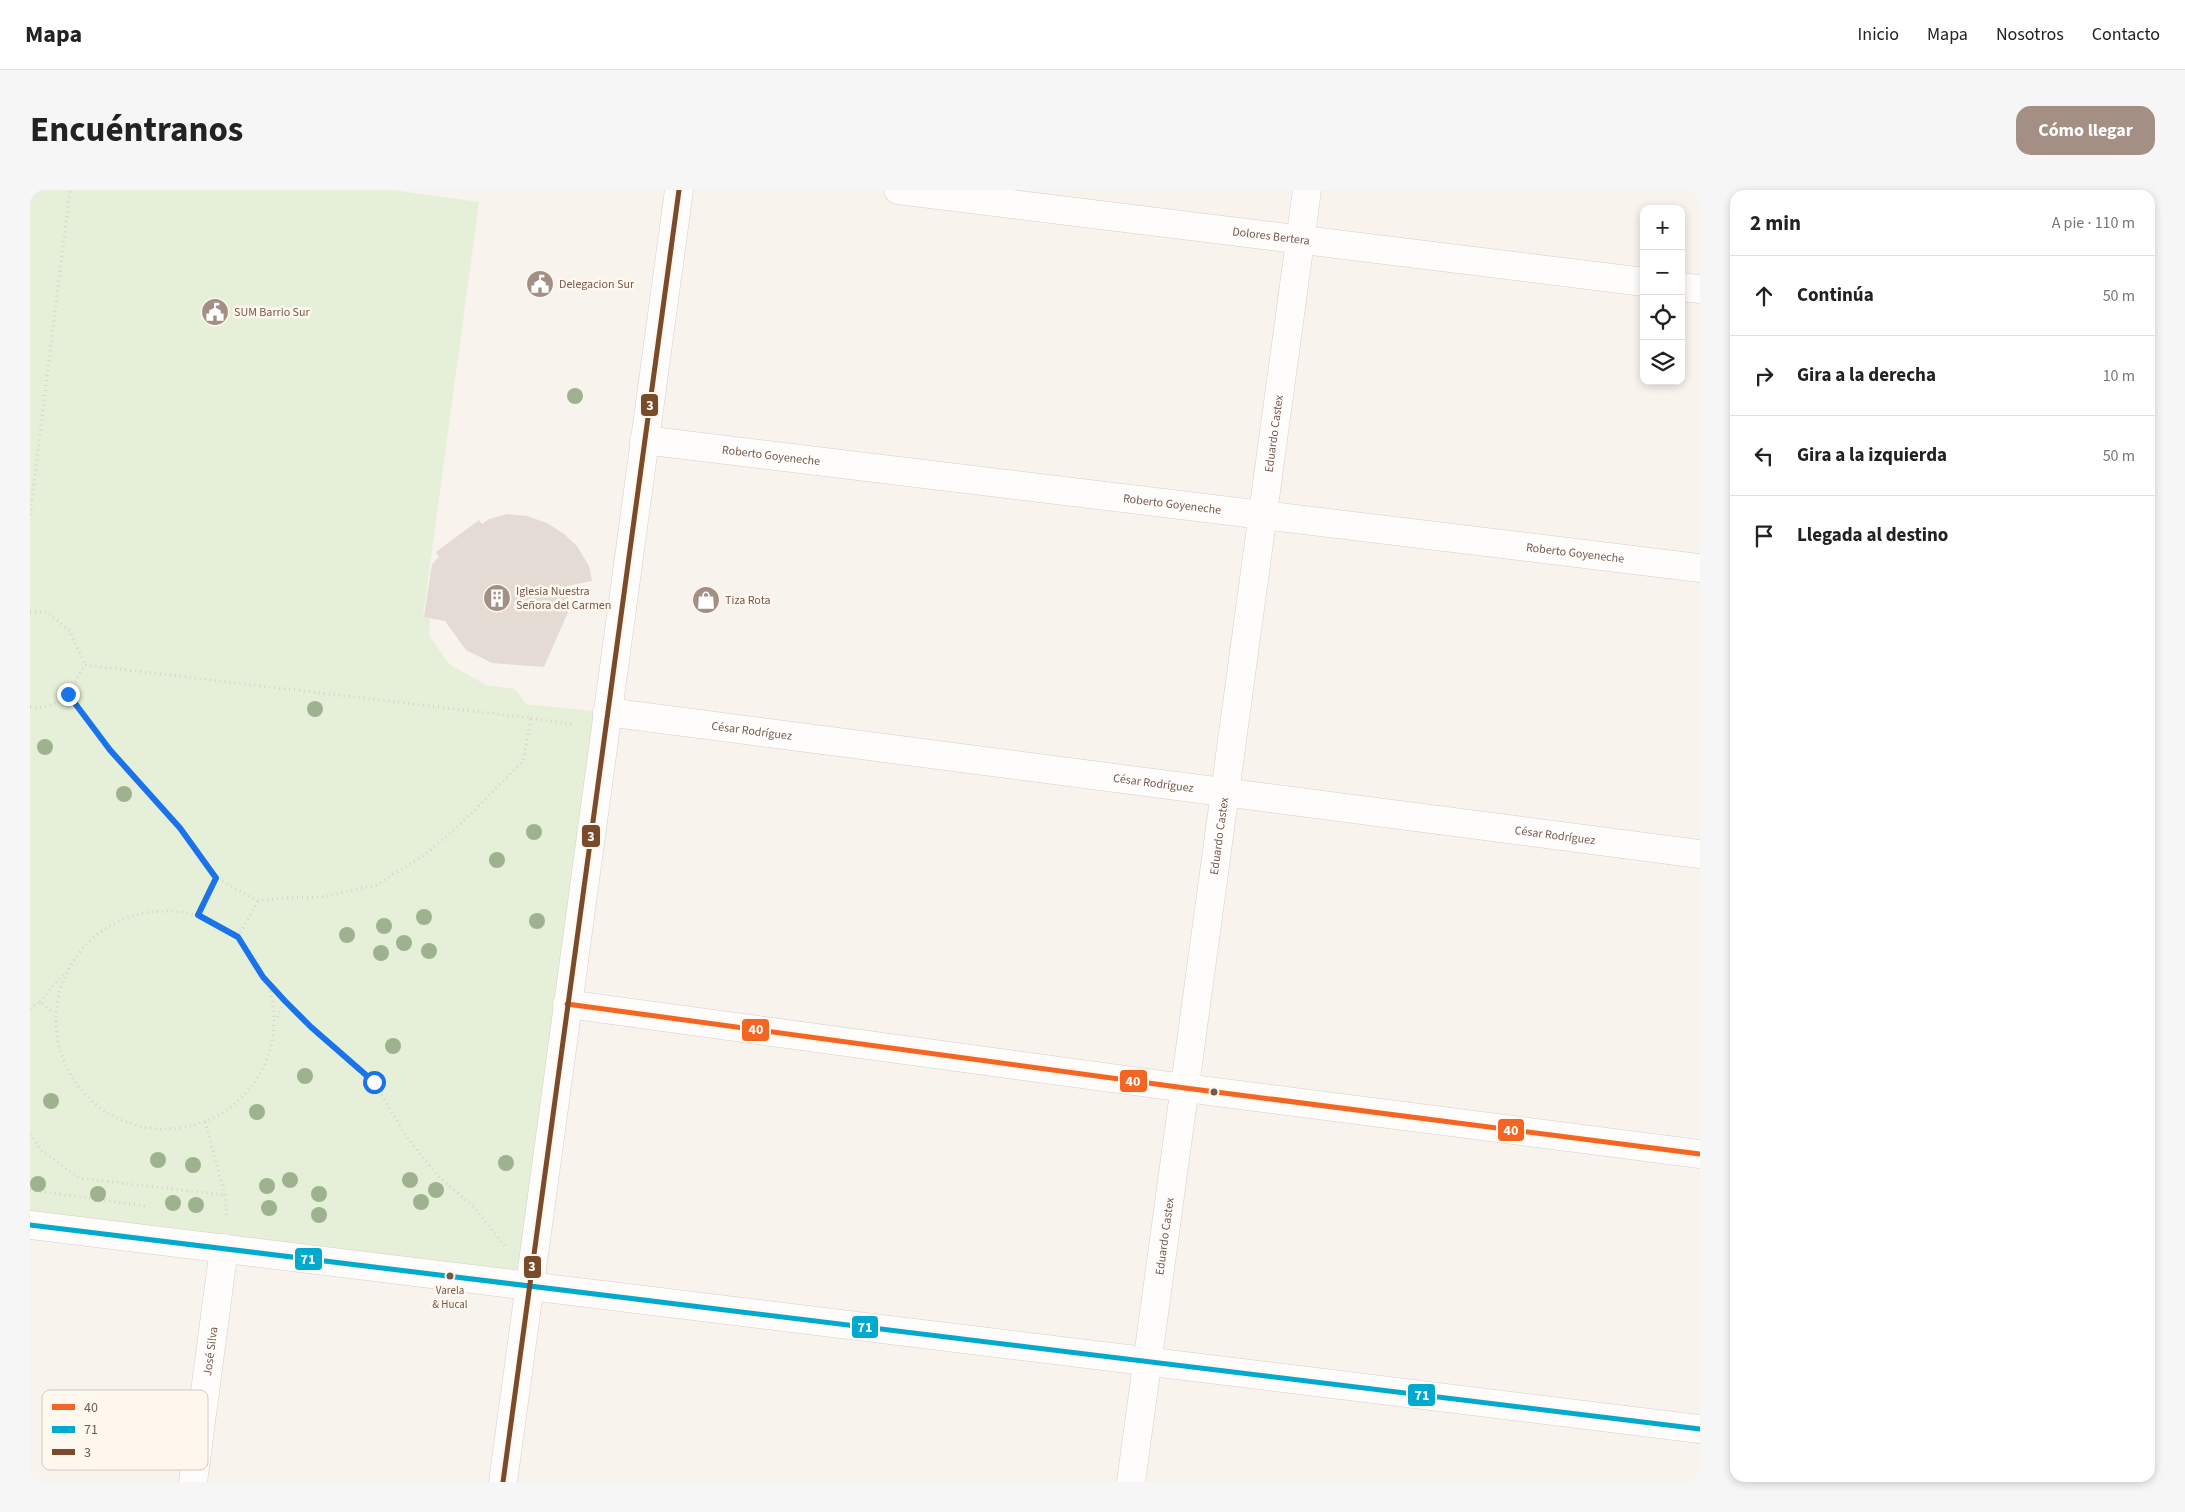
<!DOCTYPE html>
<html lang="es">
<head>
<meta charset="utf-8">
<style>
  :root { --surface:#fff; --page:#f6f6f6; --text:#222; --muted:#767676; --line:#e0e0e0; --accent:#a48f84 }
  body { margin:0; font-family:"Source Sans 3",sans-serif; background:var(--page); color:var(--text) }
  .controls { position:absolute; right:15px; top:15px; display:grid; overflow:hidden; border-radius:10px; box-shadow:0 2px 8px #0003 }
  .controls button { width:45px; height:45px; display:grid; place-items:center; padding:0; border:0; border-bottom:1px solid var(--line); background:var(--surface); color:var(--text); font:25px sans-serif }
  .stop { position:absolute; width:15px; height:15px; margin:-11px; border:4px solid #1a73e8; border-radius:50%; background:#fff }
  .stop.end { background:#1a73e8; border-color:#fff; box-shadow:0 1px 5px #0008 }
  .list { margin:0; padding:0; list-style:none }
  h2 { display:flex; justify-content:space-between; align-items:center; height:65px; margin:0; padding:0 20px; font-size:21px }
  h2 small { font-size:16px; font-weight:400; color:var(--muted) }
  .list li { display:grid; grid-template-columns:32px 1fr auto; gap:15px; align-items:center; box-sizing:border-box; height:80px; padding:0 20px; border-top:1px solid var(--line) }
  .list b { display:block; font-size:19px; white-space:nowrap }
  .list em { font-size:16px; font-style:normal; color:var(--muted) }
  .icon { flex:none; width:28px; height:28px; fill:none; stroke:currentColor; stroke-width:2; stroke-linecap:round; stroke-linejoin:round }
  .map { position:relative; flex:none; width:1670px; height:1292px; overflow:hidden; border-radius:15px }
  header { display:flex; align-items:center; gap:30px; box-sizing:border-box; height:70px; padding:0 25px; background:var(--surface); border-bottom:1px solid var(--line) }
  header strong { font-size:24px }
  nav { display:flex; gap:28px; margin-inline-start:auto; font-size:18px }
  .intro { display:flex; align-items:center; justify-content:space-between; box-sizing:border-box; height:120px; padding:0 30px }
  h1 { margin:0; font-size:35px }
  .button { padding:12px 22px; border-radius:15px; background:var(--accent); color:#fff; font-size:18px; font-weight:700 }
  main { display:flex; gap:30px; padding:0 30px }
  aside { flex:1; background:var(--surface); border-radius:15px; box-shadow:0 2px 8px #0003 }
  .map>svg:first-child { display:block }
  .green { fill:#e6efd8 }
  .building { fill:#e4dbd4 }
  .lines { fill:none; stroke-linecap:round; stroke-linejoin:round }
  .minor-casing { stroke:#d6ceca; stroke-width:29 }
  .tertiary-casing { stroke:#d6ceca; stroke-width:29 }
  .path { stroke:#dad2ce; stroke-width:3; stroke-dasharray:1 4; stroke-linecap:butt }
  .minor { stroke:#fefdfc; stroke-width:28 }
  .tertiary { stroke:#fefdfc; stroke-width:28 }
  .bus-1-casing { stroke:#fff8ef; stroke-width:9 }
  .bus-2-casing { stroke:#fff8ef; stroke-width:9 }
  .bus-3-casing { stroke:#fff8ef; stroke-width:9 }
  .bus-1 { stroke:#f26522; stroke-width:5 }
  .bus-2 { stroke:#00a9ce; stroke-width:5 }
  .bus-3 { stroke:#7a4b2a; stroke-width:5 }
  .tree { fill:#9fb28f }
  .route { stroke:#1a73e8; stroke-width:6 }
  .bus-dot { fill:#77594b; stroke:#fff8ef; stroke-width:2 }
  .labels { text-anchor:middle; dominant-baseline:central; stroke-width:5; stroke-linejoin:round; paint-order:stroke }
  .bus-label { font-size:11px; fill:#77594b; stroke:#fff8ef }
  .street-label { font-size:12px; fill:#77594b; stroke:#fff8ef }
  .poi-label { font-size:12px; fill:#77594b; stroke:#fff8ef; text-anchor:start }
  .key { fill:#fff8ef; stroke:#d6c8be; stroke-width:1 }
  .key-label { font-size:14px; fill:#77594b }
  .line-badge { stroke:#fff8ef; stroke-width:2 }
  .badge-label { font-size:14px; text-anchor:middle; font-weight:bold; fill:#fff }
</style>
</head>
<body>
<header>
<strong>Mapa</strong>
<nav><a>Inicio</a><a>Mapa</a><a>Nosotros</a><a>Contacto</a></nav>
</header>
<div class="intro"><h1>Encuéntranos</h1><a class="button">Cómo llegar</a></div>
<main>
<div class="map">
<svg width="1670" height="1292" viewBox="0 0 1670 1292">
  <rect width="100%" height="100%" fill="#f8f3ed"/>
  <path class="green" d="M0,0h362l87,12 -56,415 7,1 -1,17 20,29 37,21 29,4 11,15 76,8 -74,563 -498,-64z"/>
  <path class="building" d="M477,324l20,2 20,7 17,11 13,12 12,20 3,15 -25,5 2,24 -25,57 -52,-4 -26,-13 -21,-29 -21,-4 8,-53 7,-7 -3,-5 43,-32 3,4 7,-5z"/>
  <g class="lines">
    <g class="minor-casing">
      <g id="minor">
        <path id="s1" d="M868,0l746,92"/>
        <path d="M1651,97l19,2"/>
        <path id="s2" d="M614,250l1056,128"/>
        <path id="s3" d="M577,522l1093,142"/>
        <path d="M537,814l618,84 515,66"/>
        <path id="s4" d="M163,1292l31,-234"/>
        <path d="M473,1292l176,-1292"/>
        <path id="s5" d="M1101,1292l176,-1292"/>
      </g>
    </g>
    <g class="tertiary-casing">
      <path id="tertiary" d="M0,1035l1670,204"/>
    </g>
    <g class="path">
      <path d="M0,325l40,-325"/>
      <path d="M0,422h17l23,19 15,34"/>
      <path d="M0,517c31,3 41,-18 55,-42l446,53 -8,43 -61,62 -39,33 -47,29 -52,12 -42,1 -24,3 -42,-23 -36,-50 -70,-78 -42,-56"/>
      <path d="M501,528l44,7"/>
      <circle cx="135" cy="830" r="109"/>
      <path d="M168,725l18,-37"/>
      <path d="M208,747l20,-36"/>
      <path d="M235,789l46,48 63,55 32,54 33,41 35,30 31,39"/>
      <path d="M10,812l23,-28"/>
      <path d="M0,819l10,-7 14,11"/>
      <path d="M247,827l8,-16"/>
      <path d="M175,932l20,73 2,23"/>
      <path d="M0,944l11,16 38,28 146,17"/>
      <path d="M0,1000l115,16"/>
    </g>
    <use href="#minor" class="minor"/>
    <use href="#tertiary" class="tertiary"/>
    <g class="bus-1-casing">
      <path id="bus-1" d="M537,814l618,84 515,66"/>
    </g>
    <g class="bus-2-casing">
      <path id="bus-2" d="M0,1035l1670,204"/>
    </g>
    <g class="bus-3-casing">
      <path id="bus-3" d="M473,1292l176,-1292"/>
    </g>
    <use href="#bus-1" class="bus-1"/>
    <use href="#bus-2" class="bus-2"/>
    <use href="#bus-3" class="bus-3"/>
  </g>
  <g class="tree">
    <circle cx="545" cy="206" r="8"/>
    <circle cx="285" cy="519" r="8"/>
    <circle cx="15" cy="557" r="8"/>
    <circle cx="94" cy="604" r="8"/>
    <circle cx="504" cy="642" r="8"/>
    <circle cx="467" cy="670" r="8"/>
    <circle cx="394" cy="727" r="8"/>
    <circle cx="507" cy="731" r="8"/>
    <circle cx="354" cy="736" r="8"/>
    <circle cx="317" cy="745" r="8"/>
    <circle cx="374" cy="753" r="8"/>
    <circle cx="399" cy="761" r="8"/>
    <circle cx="351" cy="763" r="8"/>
    <circle cx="363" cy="856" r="8"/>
    <circle cx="275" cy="886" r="8"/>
    <circle cx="21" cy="911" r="8"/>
    <circle cx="227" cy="922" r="8"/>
    <circle cx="128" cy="970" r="8"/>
    <circle cx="476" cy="973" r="8"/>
    <circle cx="163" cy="975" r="8"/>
    <circle cx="260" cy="990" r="8"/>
    <circle cx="380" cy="990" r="8"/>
    <circle cx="8" cy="994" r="8"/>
    <circle cx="237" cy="996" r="8"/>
    <circle cx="406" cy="1000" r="8"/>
    <circle cx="68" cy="1004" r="8"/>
    <circle cx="289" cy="1004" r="8"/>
    <circle cx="391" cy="1012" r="8"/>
    <circle cx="143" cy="1013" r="8"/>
    <circle cx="166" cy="1015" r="8"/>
    <circle cx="239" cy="1018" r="8"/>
    <circle cx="289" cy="1025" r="8"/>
  </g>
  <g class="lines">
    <path class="route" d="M38,504l42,56 70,78 36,50 -18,37 40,22 25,40 22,24 26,26 63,55"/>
  </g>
  <defs>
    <g id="civic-disc" transform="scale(1.4375)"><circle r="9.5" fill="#a48f84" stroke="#fff8ef"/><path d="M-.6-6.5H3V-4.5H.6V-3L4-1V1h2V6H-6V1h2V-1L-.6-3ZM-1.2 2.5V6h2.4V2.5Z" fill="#fff"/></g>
    <g id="building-disc" transform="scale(1.4375)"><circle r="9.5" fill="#a48f84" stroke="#fff8ef"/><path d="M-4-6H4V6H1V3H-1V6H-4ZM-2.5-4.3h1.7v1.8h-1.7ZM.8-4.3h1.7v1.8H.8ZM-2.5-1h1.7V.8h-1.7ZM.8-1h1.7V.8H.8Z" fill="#fff"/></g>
    <g id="shop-disc" transform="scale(1.4375)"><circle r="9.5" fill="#a48f84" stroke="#fff8ef"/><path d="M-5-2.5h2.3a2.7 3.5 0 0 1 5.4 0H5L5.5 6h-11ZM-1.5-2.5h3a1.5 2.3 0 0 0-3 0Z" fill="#fff"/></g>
  </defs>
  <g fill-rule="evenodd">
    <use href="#civic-disc" x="510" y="94"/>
    <use href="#civic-disc" x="185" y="122"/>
    <use href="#building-disc" x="467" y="408"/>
    <use href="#shop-disc" x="676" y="410"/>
  </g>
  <g class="bus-dot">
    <circle cx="1184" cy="902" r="4.5"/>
    <circle cx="420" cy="1086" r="4.5"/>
  </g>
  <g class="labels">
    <g class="bus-label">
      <text x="420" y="1100">Varela<tspan x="420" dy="14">&amp; Hucal</tspan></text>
    </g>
    <g class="street-label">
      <text stroke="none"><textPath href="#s1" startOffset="376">Dolores Bertera</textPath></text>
      <text stroke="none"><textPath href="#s5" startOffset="1058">Eduardo Castex</textPath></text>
      <text stroke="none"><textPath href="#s2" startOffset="128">Roberto Goyeneche</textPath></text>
      <text stroke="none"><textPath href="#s2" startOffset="532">Roberto Goyeneche</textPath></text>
      <text stroke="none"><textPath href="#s2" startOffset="938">Roberto Goyeneche</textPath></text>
      <text stroke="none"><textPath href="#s3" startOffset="146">César Rodríguez</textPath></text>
      <text stroke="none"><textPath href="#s3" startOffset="551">César Rodríguez</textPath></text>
      <text stroke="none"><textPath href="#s3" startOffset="956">César Rodríguez</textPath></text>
      <text stroke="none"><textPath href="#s5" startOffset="652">Eduardo Castex</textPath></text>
      <text stroke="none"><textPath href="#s5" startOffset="248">Eduardo Castex</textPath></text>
      <text stroke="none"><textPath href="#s4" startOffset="132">José Silva</textPath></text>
    </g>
    <g class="poi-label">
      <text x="529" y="94">Delegacion Sur</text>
      <text x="204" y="122">SUM Barrio Sur</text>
      <text x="486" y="401">Iglesia Nuestra<tspan x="486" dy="14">Señora del Carmen</tspan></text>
      <text x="695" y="410">Tiza Rota</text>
    </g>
  </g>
  <rect x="12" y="1200" width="166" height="80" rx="8" class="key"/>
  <rect x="22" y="1214" width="23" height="6" fill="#f26522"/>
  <rect x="22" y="1236" width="23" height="7" fill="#00a9ce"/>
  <rect x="22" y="1259" width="23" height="6" fill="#7a4b2a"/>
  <g class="key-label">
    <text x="54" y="1222">40</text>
    <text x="54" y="1244">71</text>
    <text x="54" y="1267">3</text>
  </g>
  <g class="line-badge">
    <rect x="610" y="203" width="19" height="24" rx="5" fill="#7a4b2a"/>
    <rect x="551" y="634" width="20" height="24" rx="5" fill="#7a4b2a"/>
    <rect x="711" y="828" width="29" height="24" rx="5" fill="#f26522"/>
    <rect x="1089" y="879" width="29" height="24" rx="5" fill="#f26522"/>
    <rect x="1467" y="928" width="28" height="24" rx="5" fill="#f26522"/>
    <rect x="264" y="1057" width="29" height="24" rx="5" fill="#00a9ce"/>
    <rect x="493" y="1065" width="19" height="24" rx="5" fill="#7a4b2a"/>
    <rect x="821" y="1125" width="28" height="24" rx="5" fill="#00a9ce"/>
    <rect x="1377" y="1193" width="29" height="24" rx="5" fill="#00a9ce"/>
  </g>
  <g class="badge-label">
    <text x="620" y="220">3</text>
    <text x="561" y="651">3</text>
    <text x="726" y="844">40</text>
    <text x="1103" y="896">40</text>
    <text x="1481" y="945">40</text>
    <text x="278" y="1074">71</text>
    <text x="502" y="1081">3</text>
    <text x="835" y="1142">71</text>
    <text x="1392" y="1210">71</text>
  </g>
</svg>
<div class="controls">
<button>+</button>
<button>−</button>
<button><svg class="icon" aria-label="locate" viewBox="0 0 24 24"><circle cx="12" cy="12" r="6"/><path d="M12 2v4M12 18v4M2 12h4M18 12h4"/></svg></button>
<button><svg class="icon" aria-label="layers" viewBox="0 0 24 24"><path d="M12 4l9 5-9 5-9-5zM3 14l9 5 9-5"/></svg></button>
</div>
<div class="stop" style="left:344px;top:892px"></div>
<div class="stop end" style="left:38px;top:504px"></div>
</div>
<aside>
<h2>2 min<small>A pie · 110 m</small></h2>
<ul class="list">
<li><svg class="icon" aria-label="ahead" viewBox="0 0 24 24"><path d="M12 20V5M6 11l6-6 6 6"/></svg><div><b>Continúa</b></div><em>50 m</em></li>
<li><svg class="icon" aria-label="right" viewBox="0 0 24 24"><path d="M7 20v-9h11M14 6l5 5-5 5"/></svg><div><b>Gira a la derecha</b></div><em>10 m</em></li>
<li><svg class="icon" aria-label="left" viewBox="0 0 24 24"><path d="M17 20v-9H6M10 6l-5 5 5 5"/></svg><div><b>Gira a la izquierda</b></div><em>50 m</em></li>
<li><svg class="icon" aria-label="arrive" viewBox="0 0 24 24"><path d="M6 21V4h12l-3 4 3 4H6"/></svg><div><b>Llegada al destino</b></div></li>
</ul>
</aside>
</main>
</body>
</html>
